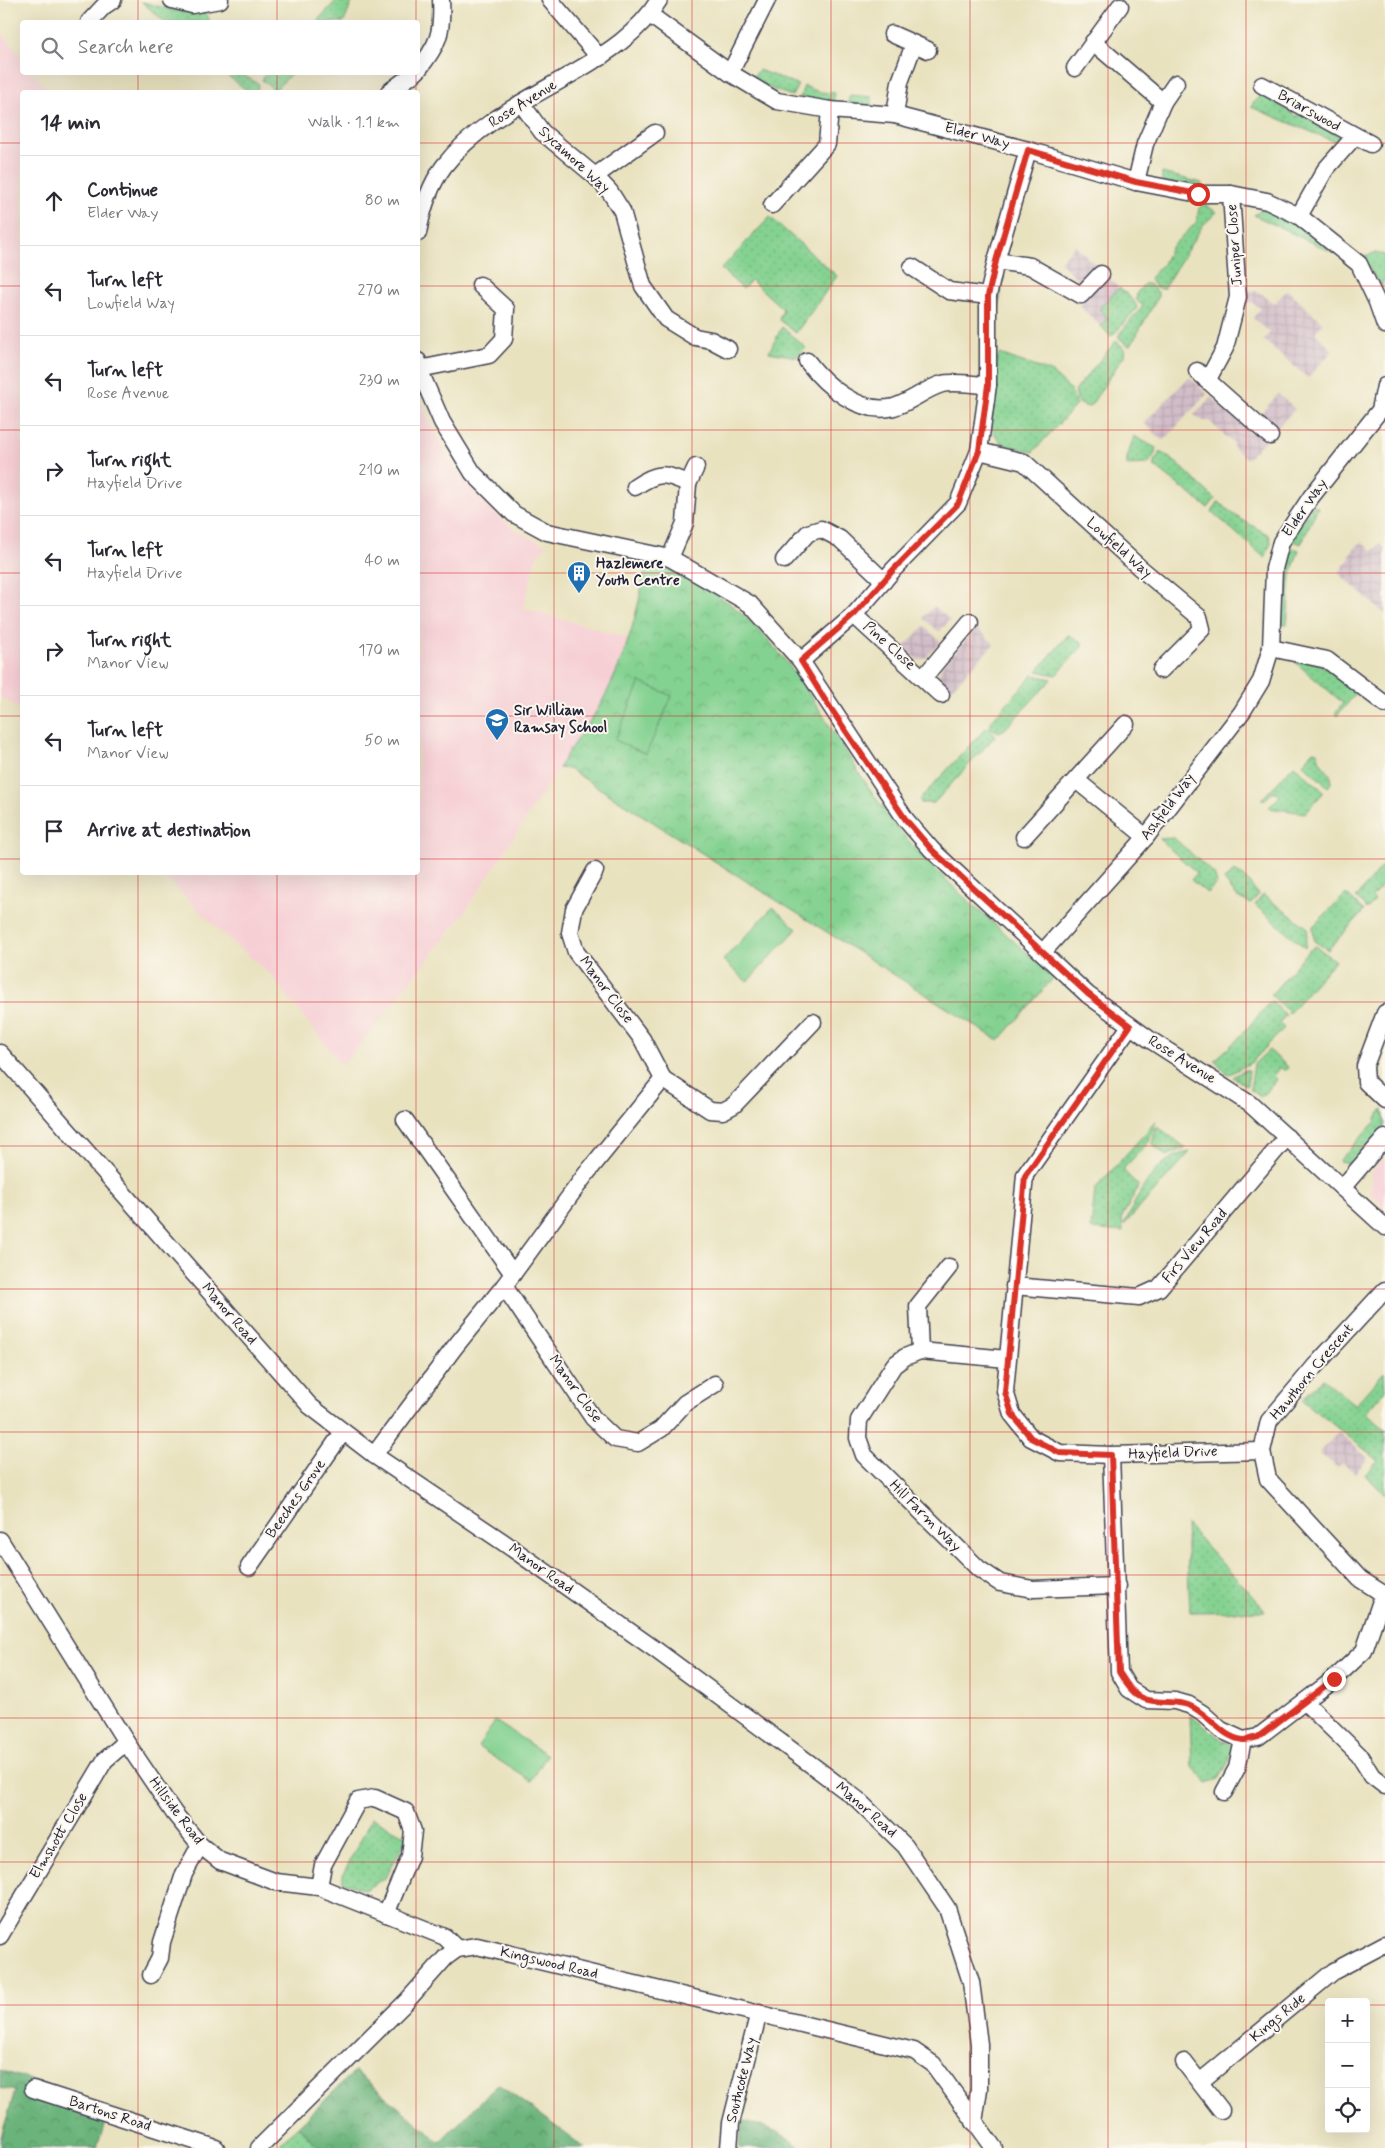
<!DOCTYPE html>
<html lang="en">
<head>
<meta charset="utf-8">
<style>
  :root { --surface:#fff; --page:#f2f2f3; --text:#2b2b33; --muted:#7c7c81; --line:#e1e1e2 }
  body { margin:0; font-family:Mynerve,sans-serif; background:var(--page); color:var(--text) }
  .controls { position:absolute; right:15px; bottom:15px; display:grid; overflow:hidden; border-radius:5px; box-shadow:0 5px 20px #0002 }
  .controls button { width:45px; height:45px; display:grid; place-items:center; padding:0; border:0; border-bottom:1px solid var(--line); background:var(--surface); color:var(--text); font:25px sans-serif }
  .stop { position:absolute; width:15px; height:15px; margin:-11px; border:4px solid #d93025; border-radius:50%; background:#fff }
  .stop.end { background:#d93025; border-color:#fff; box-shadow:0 1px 5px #0008 }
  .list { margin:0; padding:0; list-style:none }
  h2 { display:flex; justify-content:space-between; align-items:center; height:65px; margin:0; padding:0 20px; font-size:21px }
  h2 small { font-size:16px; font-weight:400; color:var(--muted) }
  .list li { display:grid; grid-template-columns:32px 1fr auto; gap:15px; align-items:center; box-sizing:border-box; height:90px; padding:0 20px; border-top:1px solid var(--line) }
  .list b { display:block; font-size:19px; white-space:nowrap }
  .list p { margin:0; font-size:16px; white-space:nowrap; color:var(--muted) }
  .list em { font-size:16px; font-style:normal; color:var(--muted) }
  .icon { flex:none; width:28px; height:28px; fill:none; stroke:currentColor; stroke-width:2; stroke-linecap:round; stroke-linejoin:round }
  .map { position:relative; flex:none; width:1385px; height:2148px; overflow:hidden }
  .search { position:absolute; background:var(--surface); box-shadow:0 5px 20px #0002; left:20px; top:20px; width:400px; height:55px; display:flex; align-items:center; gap:12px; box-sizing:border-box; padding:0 18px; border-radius:5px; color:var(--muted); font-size:19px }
  .panel { position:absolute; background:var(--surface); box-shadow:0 5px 20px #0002; left:20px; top:90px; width:400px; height:785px; border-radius:5px }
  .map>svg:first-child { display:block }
  .built { fill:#f6cfd5 }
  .industrial { fill:url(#industrial-grid) }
  .grass { fill:url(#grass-dots); stroke:#537a66 }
  .forest { fill:url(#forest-crowns); stroke:#466b5b }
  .park { fill:url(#park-crowns); stroke:#537a66 }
  .pitch { fill:#84d291; stroke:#537a66 }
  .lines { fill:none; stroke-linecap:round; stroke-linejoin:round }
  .street-casing { stroke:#403f4f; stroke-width:19 }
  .street { stroke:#fff; stroke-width:16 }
  .route { stroke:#d93025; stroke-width:6 }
  .grid { fill:none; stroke:#d62828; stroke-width:1; stroke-opacity:0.55 }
  .labels { text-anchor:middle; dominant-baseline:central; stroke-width:4; stroke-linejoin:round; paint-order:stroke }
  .street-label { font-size:15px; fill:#22223b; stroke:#fbf7ec }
  .poi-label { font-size:15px; font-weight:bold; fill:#22223b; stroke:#fbf7ec; text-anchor:start }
</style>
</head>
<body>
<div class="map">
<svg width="1385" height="2148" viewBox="0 0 1385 2148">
  <defs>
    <pattern id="industrial-grid" width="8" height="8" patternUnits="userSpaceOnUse" patternTransform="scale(1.25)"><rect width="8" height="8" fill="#d1bdc8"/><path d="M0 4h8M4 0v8" fill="none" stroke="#b3a2ad"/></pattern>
    <pattern id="grass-dots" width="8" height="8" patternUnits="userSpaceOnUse" patternTransform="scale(1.25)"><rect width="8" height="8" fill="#84d291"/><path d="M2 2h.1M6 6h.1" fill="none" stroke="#72b47e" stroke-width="1.8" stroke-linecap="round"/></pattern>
    <pattern id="forest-crowns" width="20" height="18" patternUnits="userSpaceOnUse" patternTransform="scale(1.25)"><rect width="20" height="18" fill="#6bb47b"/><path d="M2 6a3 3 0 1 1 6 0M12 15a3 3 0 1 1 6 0" fill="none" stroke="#589266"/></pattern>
    <pattern id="park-crowns" width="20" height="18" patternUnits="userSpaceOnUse" patternTransform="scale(1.25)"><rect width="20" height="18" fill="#84d291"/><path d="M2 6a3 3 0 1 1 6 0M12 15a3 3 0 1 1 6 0" fill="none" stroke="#72b47e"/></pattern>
  </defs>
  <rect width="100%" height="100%" fill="#fbf7ec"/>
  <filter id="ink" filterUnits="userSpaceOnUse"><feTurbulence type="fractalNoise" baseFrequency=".02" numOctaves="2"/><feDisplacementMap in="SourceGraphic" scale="10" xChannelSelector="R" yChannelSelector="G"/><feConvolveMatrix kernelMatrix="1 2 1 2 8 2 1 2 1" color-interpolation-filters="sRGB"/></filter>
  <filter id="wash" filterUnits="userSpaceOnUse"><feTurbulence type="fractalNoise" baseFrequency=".0096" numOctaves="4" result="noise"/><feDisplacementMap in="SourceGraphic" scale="20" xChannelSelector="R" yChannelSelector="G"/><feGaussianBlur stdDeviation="1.12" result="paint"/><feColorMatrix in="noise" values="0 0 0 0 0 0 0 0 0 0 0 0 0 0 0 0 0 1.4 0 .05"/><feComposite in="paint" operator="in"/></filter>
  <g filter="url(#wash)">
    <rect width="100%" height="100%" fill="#e9e2bf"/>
    <g class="built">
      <path d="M0,30l22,29v13l11,1 16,19h-27v618l-22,-13z"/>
      <path d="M418,397l32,64 22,29 22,23 23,18 30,15 -10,9 -14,53 105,30 -16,43 -15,29 -135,206 -103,130 -17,20 -70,-90 -50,-43 -61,-60 257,-1z"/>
      <path d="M1385,1157v50l-14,-12v-23z"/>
    </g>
    <g class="industrial">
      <path d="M1075,245l44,43 -20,21 9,9 -7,8 -22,-20 12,-14 -31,-30z"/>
      <path d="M1245,290l10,1 7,3 11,9 3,-1 11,-12 36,33 -8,10 18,17 -25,28 -44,-38 6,-7 -17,-15 8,-10 -10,-6 -7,-1z"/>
      <path d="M1189,377l18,17 -44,47 -19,-18z"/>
      <path d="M1278,394l17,15 -48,50 -15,-13 2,-2 -25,-23h-6l-9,-6 17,-18 10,9 9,-11 28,22z"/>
      <path d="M1361,542l12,9 7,-7 5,5v65l-47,-41 13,-16 -2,-2z"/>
      <path d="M934,606l16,14 -11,12 -16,-14z"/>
      <path d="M924,626l17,16 -17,17 -6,1 -14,-13z"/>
      <path d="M977,628l17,16 -43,45 -9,-8 -3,-5 2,-8z"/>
      <path d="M1338,1432l30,26 -13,15 -12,-10 -6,4 -18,-14z"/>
    </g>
    <g class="grass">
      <path d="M337,0h16l-9,22h-28z"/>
      <path d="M142,2l31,8 33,2 4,10h-45z"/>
      <path d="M759,70l39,15 -6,11 -22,-8 -18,-10z"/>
      <path d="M224,73h15l20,11 -3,8h-7z"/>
      <path d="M266,73v-1l26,1 -17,17 -13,-10z"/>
      <path d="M804,86l15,6 16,1 -2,9 -33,-5z"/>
      <path d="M1265,93l5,1 3,7 23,15 5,-2 39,23 -2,6 -87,-36 3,-5z"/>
      <path d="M850,95l22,2v9l-24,-3z"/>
      <path d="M1162,173l40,10v3h-19l-21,-4z"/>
      <path d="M1202,205h3l12,7 -14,13 -40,64c-6,0 -12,-5 -13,-11l13,-14 8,-17 25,-24 3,-15z"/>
      <path d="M1266,207l33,14 35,32 -80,-38z"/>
      <path d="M770,217l67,59 -41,57 -17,-13 4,-11 -32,-29 -8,9 -22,-20z"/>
      <path d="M1375,253l10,2v22l-4,10 -18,-29 1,-2z"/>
      <path d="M997,276h7l-11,63z"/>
      <path d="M1144,284h5l9,8v5l-27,48 -2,1 -10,-8v-4l24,-28 -7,-6 1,-7z"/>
      <path d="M1119,288c7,5 16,12 18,20l-24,27 -3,1 -9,-10 7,-8 -9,-9z"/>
      <path d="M782,327l24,21 -9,9 -28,-5z"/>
      <path d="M1116,341l8,7 1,6 -34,51 -3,2 -10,-4 -3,-13z"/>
      <path d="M1000,354l51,18 20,18 5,15 -43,47 -31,-8 -12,-17 6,-33 1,-37z"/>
      <path d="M1134,436l22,12v4l-8,12 -21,1v-7z"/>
      <path d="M1161,452l17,12 37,35 -7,9 -54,-42v-5z"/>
      <path d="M1218,502l22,17 29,16 2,7 -6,16 -53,-46z"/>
      <path d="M1313,506l5,1 -17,37 -11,-5z"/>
      <path d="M1287,546l12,4 -8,24 -4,51 -8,-3 -1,-45z"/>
      <path d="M1068,635l14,7v5l-26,28 -19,-4z"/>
      <path d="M1301,658l13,2 40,28 2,5 -19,23 -2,-2 8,-11 -48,-41z"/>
      <path d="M1033,675l19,4 -47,50 -6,3 -9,-4v-6z"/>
      <path d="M987,727l9,8 -62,68h-13l-1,-4z"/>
      <path d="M1313,751l4,1c2,13 14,18 15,30l-4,5 -25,-23z"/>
      <path d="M1294,765l30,27 -19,21 -37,-5 12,-12 -6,-5 -9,9 -3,-1z"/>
      <path d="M1174,838l40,36 3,9 -10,10 -16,-13 6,-7 -38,-34z"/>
      <path d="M1385,862v21l-13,14 3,4 -8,8 -11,-11z"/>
      <path d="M1234,871l10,5 14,19 -7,9 -14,-7 -13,-17z"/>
      <path d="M1346,894l18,17 -36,39 -14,-9 -1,-15z"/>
      <path d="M1263,895l45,33 -3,20 -50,-43z"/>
      <path d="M1316,946l19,15 -46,52 -18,-18 36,-43z"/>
      <path d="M1271,1001l15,14 -7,8 5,5 -32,34 -24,13 -13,-15 21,-19z"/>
      <path d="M1269,1050l19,17 -3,4 -5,-4 -7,9 4,4 -16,17 -11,-8 4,-25z"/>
      <path d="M1244,1070h5l-2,16 -14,-9z"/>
      <path d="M1383,1109l2,15 -3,6 -30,34 -13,-3 36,-39 2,-2 -2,-1z"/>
      <path d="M1156,1121l-8,22 -24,25v3l15,15 -17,31 1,15 -32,-3 4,-40z"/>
      <path d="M1157,1126l29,22 -20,8 -14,-13z"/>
      <path d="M1190,1152l-66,73c14,-30 30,-68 66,-73z"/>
      <path d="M1384,1372l1,18 -19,23 19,16v65l-20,-19 13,-15 -76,-60 21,-22 32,27z"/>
      <path d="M1186,1524l80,87 -76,1z"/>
      <path d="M1190,1716c16,7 26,23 43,30l-3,13 -11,20 -12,4 -15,-17z"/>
      <path d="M372,1818l36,19 -23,41 -21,12 -21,-8v-8z"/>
      <path d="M298,2126l21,22h-44z"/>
    </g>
    <g class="forest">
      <path d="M0,2070l73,24 -2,17 34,11 -8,26h-97v-8l15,-49 -15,-3z"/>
      <path d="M355,2071l85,71 58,-58 87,64h-266l-21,-22z"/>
      <path d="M742,2120l35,11 24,17h-62z"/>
    </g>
    <path class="park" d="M646,562c11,4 24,7 35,12 108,50 145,161 213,249 43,56 108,106 160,154l-55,64 -430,-272 -10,-1c10,-21 26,-38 38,-58 26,-43 42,-98 49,-148z"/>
    <g class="pitch">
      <path d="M640,682l32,14 -26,58 -31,-14z"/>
      <path d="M773,907l24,22 -50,53 -24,-22z"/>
      <path d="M495,1721l52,34 -16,26 -53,-34z"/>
    </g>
  </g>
  <g filter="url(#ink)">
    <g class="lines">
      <g class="street-casing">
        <g id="street">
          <path d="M172,0l20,5 28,-5"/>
          <path d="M550,0l50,58"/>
          <path d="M650,15l80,58 47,28 53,9 65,5 133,35 108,32 63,12h32l36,7 32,15 60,48 18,38 8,23"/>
          <path d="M89,22l15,-16 9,-6"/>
          <path d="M892,34l36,16"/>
          <path d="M1093,42l70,60 -18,42 -9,38"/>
          <path d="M1075,68l45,-62"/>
          <path d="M418,70c20,-25 25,-37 23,-70"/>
          <path d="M730,73l37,-73"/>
          <path d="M1262,85l109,59"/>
          <path d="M389,92l27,-20"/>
          <path d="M1163,102l13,-19"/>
          <path d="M521,103l21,29 53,44 15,16 12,19 21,75 23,33 29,18 16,3 17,9"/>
          <path d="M895,115l5,-33 14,-38"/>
          <path d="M595,176l60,-43"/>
          <path d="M772,205l55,-61 3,-34"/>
          <path d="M1299,216l26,-46 30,-34"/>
          <path d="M418,233c4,-23 12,-48 26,-67 32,-42 85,-67 129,-93 33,-19 66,-40 86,-73"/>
          <path d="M996,261l34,5 51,29 20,-21"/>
          <path d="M912,267l37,24 39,5"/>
          <path d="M418,361l1,8 23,53 31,51 41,41 33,18 123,26 80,46 51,57 105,159 26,30 156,145 61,44 101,65 135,123"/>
          <path d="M807,361c18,24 53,55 87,46 17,-5 31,-18 48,-23 11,-3 34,1 46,1"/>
          <path d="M419,369l70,-14 15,-16 2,-30 -26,-24"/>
          <path d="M1197,371l73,65"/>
          <path d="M1207,381l18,-33 13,-51 -7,-103"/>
          <path d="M979,451l45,11 115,105 60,50 3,12 -41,41"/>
          <path d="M688,484l8,-17"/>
          <path d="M635,487c22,-15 30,-15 53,-3l-3,39 -15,35"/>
          <path d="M784,560l24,-27 13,-4 19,10 44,42"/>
          <path d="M854,615l87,80"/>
          <path d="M1271,648l56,12 58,44"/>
          <path d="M801,661l53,-46 40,-46 64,-66 21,-52 9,-66v-89l8,-35 32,-111"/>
          <path d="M923,678l47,-56"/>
          <path d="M1076,780l70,57"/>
          <path d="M1024,837l102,-113"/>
          <path d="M1043,952l103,-115 96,-125 19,-31 10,-33 3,-79 7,-27 30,-45 69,-87 5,-24"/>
          <path d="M1385,1013l-20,53 1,16 19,18"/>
          <path d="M1130,1026l-105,149 -20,216 7,23 19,24 29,15 51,2 151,-4"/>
          <path d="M0,1053l310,353 64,49 129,87 153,108 161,119 41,31 47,46 42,62 24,74 8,62v45l-5,33"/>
          <path d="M663,1079l47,31 13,1 11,-6 79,-83"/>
          <path d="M405,1120l108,154"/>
          <path d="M1342,1188l43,-50"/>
          <path d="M504,1286l89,132 22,21 23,4 23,-14 24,-26 30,-19"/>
          <path d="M1014,1286l125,11 20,-9 128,-151"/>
          <path d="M1385,1290l-70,76 -46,55 -7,30 6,28 92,100 25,16"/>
          <path d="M920,1351l-2,-45 31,-39"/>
          <path d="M1007,1359l-87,-8 -15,6 -11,8 -35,55 -1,18 6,17 115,114 21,14 33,6 84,-3"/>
          <path d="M374,1455l80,-107 50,-62 82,-112 77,-95 -21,-40 -66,-87 -6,-19 4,-24 21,-38"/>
          <path d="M1111,1455l8,217 10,17 17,11 29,1 14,4 13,8 19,17 22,10"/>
          <path d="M0,1540l126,202 48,71 26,32 20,16 56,21 43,5 126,50 12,12"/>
          <path d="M249,1567l94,-135"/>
          <path d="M1305,1702l54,53 13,21 13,10"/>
          <path d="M1224,1792l13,-24 6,-28 15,-3 76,-58 30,-28 19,-56"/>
          <path d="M319,1887l4,-22 35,-64 17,-3 31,14 7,19 -3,25 -24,58"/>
          <path d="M0,1936l105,-176 21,-18"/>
          <path d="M151,1975l9,-17 2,-16 22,-68 16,-29"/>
          <path d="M1184,2062l37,48"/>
          <path d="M1201,2081l133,-110 51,-27"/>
          <path d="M33,2089l183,59"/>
          <path d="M259,2148l147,-146 40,-45 11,-8 20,-3 437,105 19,13 61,84"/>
          <path d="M729,2148l2,-25 28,-111"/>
        </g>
      </g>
      <use href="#street" class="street"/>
    </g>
  </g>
  <g class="lines" filter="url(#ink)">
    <path class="route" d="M1198,194l-62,-12 -108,-32 -32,111 -8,35v89l-9,66 -21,53 -64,65 -40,46 -53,46 24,39 81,120 26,30 156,144 42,32 -105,150 -20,216 7,22 19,24 29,15 51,2 8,217c7,11 13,22 26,27 13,5 29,1 43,6 20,7 32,32 55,35 4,0 11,-2 15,-3l76,-58"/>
  </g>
  <path class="grid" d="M138,0v22M277,0v22M416,0v22M554,0v2148M692,0v2148M831,0v2148M970,0v2148M1108,0v2148M1246,0v2148M138,72v20M277,72v20M416,72v20M0,143h22M418,143h967M0,286h22M418,286h967M0,430h22M418,430h967M0,573h22M418,573h967M0,716h22M418,716h967M0,859h22M418,859h967M138,872v1276M277,872v1276M416,872v1276M0,1002h1385M0,1146h1385M0,1289h1385M0,1432h1385M0,1575h1385M0,1718h1385M0,1862h1385M0,2005h1329M1366,2005h19"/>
  <defs>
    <g id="building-pin" transform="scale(1.25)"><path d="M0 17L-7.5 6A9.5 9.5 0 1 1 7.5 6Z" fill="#1f6fb2" stroke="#fbf7ec"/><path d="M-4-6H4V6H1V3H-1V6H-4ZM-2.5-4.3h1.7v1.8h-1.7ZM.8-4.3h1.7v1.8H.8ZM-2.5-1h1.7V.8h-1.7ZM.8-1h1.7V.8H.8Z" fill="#fff"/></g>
    <g id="school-pin" transform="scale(1.25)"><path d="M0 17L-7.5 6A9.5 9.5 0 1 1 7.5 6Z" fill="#1f6fb2" stroke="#fbf7ec"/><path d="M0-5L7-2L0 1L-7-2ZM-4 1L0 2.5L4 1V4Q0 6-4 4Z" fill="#fff"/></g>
  </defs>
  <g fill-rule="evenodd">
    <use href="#building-pin" x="579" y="573"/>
    <use href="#school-pin" x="497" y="720"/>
  </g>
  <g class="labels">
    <g class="street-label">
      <text transform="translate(523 104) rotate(-32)">Rose Avenue</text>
      <text transform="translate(1309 111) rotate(29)">Briarswood</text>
      <text transform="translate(977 136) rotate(15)">Elder Way</text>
      <text transform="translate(574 160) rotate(43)">Sycamore Way</text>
      <text transform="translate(1235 245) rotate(-94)">Juniper Close</text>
      <text transform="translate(1305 508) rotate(-55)">Elder Way</text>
      <text transform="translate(1119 548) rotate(42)">Lowfield Way</text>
      <text transform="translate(889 646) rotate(42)">Pine Close</text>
      <text transform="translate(1168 807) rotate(-53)">Ashfield Way</text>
      <text transform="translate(606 990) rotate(53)">Manor Close</text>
      <text transform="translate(1182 1060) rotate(32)">Rose Avenue</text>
      <text transform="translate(1195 1246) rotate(-50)">Firs View Road</text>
      <text transform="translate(229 1314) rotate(49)">Manor Road</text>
      <text transform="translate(1312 1372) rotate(-50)">Hawthorn Crescent</text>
      <text transform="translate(575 1389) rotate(54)">Manor Close</text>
      <text transform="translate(1173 1453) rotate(-2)">Hayfield Drive</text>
      <text transform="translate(296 1499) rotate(-55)">Beeches Grove</text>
      <text transform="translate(925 1516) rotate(45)">Hill Farm Way</text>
      <text transform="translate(541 1569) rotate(35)">Manor Road</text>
      <text transform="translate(866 1810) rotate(41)">Manor Road</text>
      <text transform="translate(176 1811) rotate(53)">Hillside Road</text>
      <text transform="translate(59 1836) rotate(-59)">Elmshott Close</text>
      <text transform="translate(549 1963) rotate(13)">Kingswood Road</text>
      <text transform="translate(1278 2018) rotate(-40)">Kings Ride</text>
      <text transform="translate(742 2080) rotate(-76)">Southcote Way</text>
      <text transform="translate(110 2114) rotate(18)">Bartons Road</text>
    </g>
    <g class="poi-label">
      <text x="596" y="564">Hazlemere<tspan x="596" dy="17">Youth Centre</tspan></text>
      <text x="514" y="711">Sir William<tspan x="514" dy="17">Ramsay School</tspan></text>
    </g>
  </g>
</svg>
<div class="controls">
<button>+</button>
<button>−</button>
<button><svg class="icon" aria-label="locate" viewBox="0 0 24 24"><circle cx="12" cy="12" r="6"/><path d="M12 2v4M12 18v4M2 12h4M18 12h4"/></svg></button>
</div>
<div class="stop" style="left:1198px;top:194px"></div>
<div class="stop end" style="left:1334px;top:1679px"></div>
<div class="search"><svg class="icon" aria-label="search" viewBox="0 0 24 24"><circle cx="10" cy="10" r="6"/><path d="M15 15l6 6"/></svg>Search here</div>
<section class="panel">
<h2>14 min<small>Walk · 1.1 km</small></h2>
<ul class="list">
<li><svg class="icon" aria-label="ahead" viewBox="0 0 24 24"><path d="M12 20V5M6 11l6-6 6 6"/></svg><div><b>Continue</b><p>Elder Way</p></div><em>80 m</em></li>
<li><svg class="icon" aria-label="left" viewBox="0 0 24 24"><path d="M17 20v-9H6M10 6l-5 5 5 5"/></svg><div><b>Turn left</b><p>Lowfield Way</p></div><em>270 m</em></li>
<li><svg class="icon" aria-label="left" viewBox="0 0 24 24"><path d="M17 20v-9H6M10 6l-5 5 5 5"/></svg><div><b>Turn left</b><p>Rose Avenue</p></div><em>230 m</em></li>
<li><svg class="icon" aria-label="right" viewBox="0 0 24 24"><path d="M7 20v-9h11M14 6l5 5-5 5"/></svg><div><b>Turn right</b><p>Hayfield Drive</p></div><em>210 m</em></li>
<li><svg class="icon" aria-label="left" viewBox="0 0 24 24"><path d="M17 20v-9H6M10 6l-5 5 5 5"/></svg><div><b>Turn left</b><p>Hayfield Drive</p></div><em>40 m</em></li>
<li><svg class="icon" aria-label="right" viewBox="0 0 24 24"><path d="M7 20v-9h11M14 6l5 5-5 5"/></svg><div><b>Turn right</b><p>Manor View</p></div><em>170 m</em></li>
<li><svg class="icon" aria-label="left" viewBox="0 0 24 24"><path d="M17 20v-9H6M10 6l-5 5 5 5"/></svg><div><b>Turn left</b><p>Manor View</p></div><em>50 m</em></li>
<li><svg class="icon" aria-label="arrive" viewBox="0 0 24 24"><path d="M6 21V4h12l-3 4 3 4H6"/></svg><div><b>Arrive at destination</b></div></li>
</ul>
</section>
</div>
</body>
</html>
